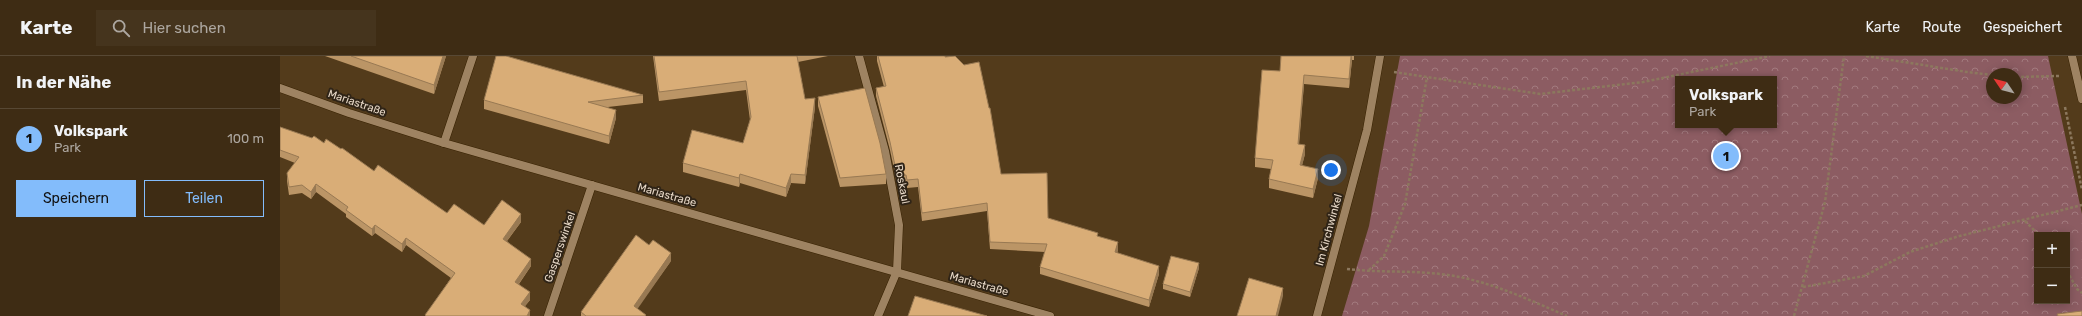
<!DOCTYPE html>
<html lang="de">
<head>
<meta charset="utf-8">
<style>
  :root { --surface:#3e2c14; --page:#45341d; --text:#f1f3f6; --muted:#ada7a0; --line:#574834; --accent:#83bcfb }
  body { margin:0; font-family:Rubik,sans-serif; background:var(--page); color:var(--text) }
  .controls { position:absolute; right:12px; bottom:12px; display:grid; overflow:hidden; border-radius:0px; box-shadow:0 2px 10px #0003 }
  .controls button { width:36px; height:36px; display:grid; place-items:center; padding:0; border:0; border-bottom:1px solid var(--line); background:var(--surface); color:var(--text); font:20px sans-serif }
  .compass { position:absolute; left:1706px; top:12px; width:36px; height:36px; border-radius:50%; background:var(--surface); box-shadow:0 2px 10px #0003; rotate:305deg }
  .you { position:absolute; left:1051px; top:114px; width:14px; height:14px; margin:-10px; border:3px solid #fff; border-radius:50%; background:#1a73e8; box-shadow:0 0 0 6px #1a73e833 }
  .badge { display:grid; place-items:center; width:26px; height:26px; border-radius:50%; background:var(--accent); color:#111; font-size:13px; font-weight:700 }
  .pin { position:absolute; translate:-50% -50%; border:2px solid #fff; box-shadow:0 1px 4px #0006 }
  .popup { position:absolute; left:1395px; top:20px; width:102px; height:52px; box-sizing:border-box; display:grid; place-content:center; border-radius:0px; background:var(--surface); filter:drop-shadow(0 1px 3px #0005); font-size:13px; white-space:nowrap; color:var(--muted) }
  .popup b { font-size:15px; color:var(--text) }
  .popup::after { content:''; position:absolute; left:50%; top:100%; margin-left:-8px; border:8px solid transparent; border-top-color:var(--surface) }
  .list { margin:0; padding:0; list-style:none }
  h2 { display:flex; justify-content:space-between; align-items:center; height:52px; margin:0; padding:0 16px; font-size:17px }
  h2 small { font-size:13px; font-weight:400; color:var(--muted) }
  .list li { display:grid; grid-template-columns:26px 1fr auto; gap:12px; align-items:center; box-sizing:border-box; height:60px; padding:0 16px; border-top:1px solid var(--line) }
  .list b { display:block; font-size:15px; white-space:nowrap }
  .list p { margin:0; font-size:13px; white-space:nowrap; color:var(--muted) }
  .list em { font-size:13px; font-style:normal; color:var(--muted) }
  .actions { display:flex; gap:8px; padding:12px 16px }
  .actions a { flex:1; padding:9px 0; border:1px solid var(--accent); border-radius:0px; text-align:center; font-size:14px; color:var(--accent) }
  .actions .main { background:var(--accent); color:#111 }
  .icon { flex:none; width:22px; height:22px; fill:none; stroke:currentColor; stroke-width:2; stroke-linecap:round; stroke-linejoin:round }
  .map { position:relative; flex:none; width:1802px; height:260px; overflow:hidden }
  header { display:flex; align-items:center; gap:24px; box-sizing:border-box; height:56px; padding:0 20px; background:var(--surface); border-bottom:1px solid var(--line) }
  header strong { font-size:19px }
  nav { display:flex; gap:22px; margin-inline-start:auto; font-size:14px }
  .search { width:280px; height:36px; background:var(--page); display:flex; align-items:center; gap:10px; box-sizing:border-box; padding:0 14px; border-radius:0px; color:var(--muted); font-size:15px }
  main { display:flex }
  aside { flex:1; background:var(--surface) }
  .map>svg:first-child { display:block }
  .park { fill:url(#park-crowns); fill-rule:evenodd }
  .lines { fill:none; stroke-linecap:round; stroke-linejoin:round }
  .minor-casing { stroke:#372101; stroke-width:9 }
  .path { stroke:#8c785e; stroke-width:2.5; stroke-dasharray:3 2; stroke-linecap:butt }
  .minor { stroke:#9e8362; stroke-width:8 }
  .wall { fill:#bb9566 }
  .shaded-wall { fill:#987953 }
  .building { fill:#d9ad77; stroke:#987953 }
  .labels { text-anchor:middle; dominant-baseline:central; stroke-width:4; stroke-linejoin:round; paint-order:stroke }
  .street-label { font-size:11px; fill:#e8d9c8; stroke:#2f2417 }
</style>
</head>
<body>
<header>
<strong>Karte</strong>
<div class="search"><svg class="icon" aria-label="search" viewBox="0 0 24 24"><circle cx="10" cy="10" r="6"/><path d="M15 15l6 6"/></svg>Hier suchen</div>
<nav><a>Karte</a><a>Route</a><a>Gespeichert</a></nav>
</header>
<main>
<aside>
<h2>In der Nähe<small></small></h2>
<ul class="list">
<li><span class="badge">1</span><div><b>Volkspark</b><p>Park</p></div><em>100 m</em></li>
</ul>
<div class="actions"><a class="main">Speichern</a><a>Teilen</a></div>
</aside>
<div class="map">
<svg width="1802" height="260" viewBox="0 0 1802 260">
  <defs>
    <pattern id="park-crowns" width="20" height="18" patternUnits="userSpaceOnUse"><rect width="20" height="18" fill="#8c5c62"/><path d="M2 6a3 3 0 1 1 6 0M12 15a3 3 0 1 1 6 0" fill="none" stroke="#a27a7e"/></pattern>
  </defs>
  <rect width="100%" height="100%" fill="#533b1b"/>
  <path class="park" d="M1120,0h648l34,158v102h-740l27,-90zM1712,18h24v24h-24zM1398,23h96v46h-96zM1757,179h30v66h-30z"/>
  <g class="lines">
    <g class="minor-casing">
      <g id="minor">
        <path d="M579,0l26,95 14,74 -2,46 -19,45"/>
        <path d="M1792,0l10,43"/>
        <path d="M0,32l69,25 95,30 606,173"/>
        <path d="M164,87l29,-87"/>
        <path d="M268,260l44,-131"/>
        <path d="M1037,260l50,-186 13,-74"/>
      </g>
    </g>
    <g class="path">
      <path d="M1586,0l101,16 25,3"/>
      <path d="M1114,16l146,22 103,-12 127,-26"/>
      <path d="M1736,21l43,-1"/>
      <path d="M1785,51l17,83"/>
      <path d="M1745,165l14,14"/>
      <path d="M1067,213c34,4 68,1 101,6 42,6 81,25 119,41"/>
      <path d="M1089,214l15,-14 21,-52 22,-127"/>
      <path d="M1787,215l10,18 5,4"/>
      <path d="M1523,231l61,-11 46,-24 46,-15 126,-32"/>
      <path d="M1514,260l31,-114 19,-146"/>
    </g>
    <use href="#minor" class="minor"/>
  </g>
  <g class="wall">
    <path d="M45,0h121l-12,38z"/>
    <path d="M373,0h175l-30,6 7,37 10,8 -10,77 -14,-1 -5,14 -46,-14 -1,4 -56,-15v-9l60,-20 7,-23 -4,-30 -87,11z"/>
    <path d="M597,0h68l56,118 47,44 50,18 20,14 -1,3 42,21 -10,33 -109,-33v-7l5,-15 -55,-3 -3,-38 -65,10 -4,-34 -11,1 -1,-6 -9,1 -7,-33 -14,-54v-8l8,-1 -7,-26z"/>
    <path d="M1001,0h73v4h-2l-3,28 -45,-4 -5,61 6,9 -3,11 16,13 -5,20 -44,-10v-9l2,-10 -16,-2v-9l25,-87z"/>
    <path d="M363,39v8l-35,4 8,11 -7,26 -125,-35v-9z"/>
    <path d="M538,41l68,77v10l-46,3 -22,-81z"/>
    <path d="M0,71l61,22 33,22 73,42 37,12 37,-3 -14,19 24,25 -12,18 11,16 -5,6 5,10h-105l26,-38 -45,-33 -4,7 -27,-19 -3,3 -26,-19v-3l-30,-22 -5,7 -9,-6 -13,2 -2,-14v-8l8,-10 -15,-6z"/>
    <path d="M391,205l-34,47 9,8h-65v-4z"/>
    <path d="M919,212l-9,29 -27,-8v-5z"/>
  </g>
  <g class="shaded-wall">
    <path d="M163,0h3l-12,38v-9z"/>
    <path d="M1071,0h1v4l-3,28v-9z"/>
    <path d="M1024,19v9l-6,69v-9z"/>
    <path d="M535,42v9l-10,77v-9z"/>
    <path d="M336,54v8l-7,26v-8z"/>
    <path d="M1025,89v9l-5,20v-9z"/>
    <path d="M1038,113v9l-5,20v-9z"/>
    <path d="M460,118v9l-1,4v-9z"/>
    <path d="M511,118v9l-5,14v-9z"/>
    <path d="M36,128v8l-5,7v-7z"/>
    <path d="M241,158v8l-18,24v-7z"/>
    <path d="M95,169v8l-3,3v-7z"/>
    <path d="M126,182v7l-4,7v-8z"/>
    <path d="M838,186v8l-3,10v-8z"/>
    <path d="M391,197v8l-37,53v-8z"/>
    <path d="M251,203v7l-16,23v-7z"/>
    <path d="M919,207v5l-9,29v-5z"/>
    <path d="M879,210v8l-10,33v-7z"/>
    <path d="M1003,232v8l-5,20h-2z"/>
    <path d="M250,236v8l-9,11v-7z"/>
    <path d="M250,254v6h-3z"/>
  </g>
  <g class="building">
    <path d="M71,0h92l-9,29z"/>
    <path d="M216,0h10l137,39 -55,7 28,8 -7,26 -125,-36z"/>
    <path d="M374,0h143l8,43 10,-1 -10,77 -14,-1 -5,14 -46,-14 -1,4 -56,-15 9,-33 51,13 8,-26 -5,-36 -87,11z"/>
    <path d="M598,0h67v1l10,-1 9,9 15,-3 10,46h1l11,66 46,-1 1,45 50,15 -1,3 21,6 -3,10 44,14 -10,34 -109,-33 7,-23 -57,-2 -3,-39 -65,10 -4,-34 -11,1 -1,-5h-9l-7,-33 -14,-54 10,-2z"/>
    <path d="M1001,0h70l-2,23 -45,-4 -6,69 7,1 -5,20 18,4 -5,20 -44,-10 4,-19 -18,-2 7,-88 18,1z"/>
    <path d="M585,32l15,55 6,31 -46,4 -22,-81z"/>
    <path d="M0,71l32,11 2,-2 10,7 2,-4 15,10 1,-1 32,23 4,-6 69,48 7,-9 30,21 18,-25 19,14 -18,25 28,20 -16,23 15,10 -9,12 9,6 -3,6h-101l-1,-1 30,-42 -49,-35 -4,6 -27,-19 -3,4 -26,-19 2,-3 -32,-23 -5,8 -9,-7 -13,2 -2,-14 12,-16 -19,-7z"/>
    <path d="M356,179l13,10 4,-5 18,13 -37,53 12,9 -1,1h-59l-5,-4z"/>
    <path d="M891,200l28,7 -9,29 -27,-8z"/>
    <path d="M969,222l34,10 -7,28h-39z"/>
    <path d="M635,240l72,20h-79z"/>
    <path d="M1802,255v5h-24l-1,-2z"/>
  </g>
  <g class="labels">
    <g class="street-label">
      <text transform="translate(77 47) rotate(19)">Mariastraße</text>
      <text transform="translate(622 128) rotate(79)">Roskaul</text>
      <text transform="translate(387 139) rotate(16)">Mariastraße</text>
      <text transform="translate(1049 174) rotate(-75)">Im Kirchwinkel</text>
      <text transform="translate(280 191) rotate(-71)">Gasperswinkel</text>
      <text transform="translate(699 228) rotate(16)">Mariastraße</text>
    </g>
  </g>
</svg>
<div class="controls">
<button>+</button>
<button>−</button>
</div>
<svg class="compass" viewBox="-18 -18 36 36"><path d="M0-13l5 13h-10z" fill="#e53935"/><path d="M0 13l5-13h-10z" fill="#ada7a0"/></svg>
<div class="you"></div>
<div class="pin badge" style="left:1446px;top:100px">1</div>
<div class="popup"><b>Volkspark</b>Park</div>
</div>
</main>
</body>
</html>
